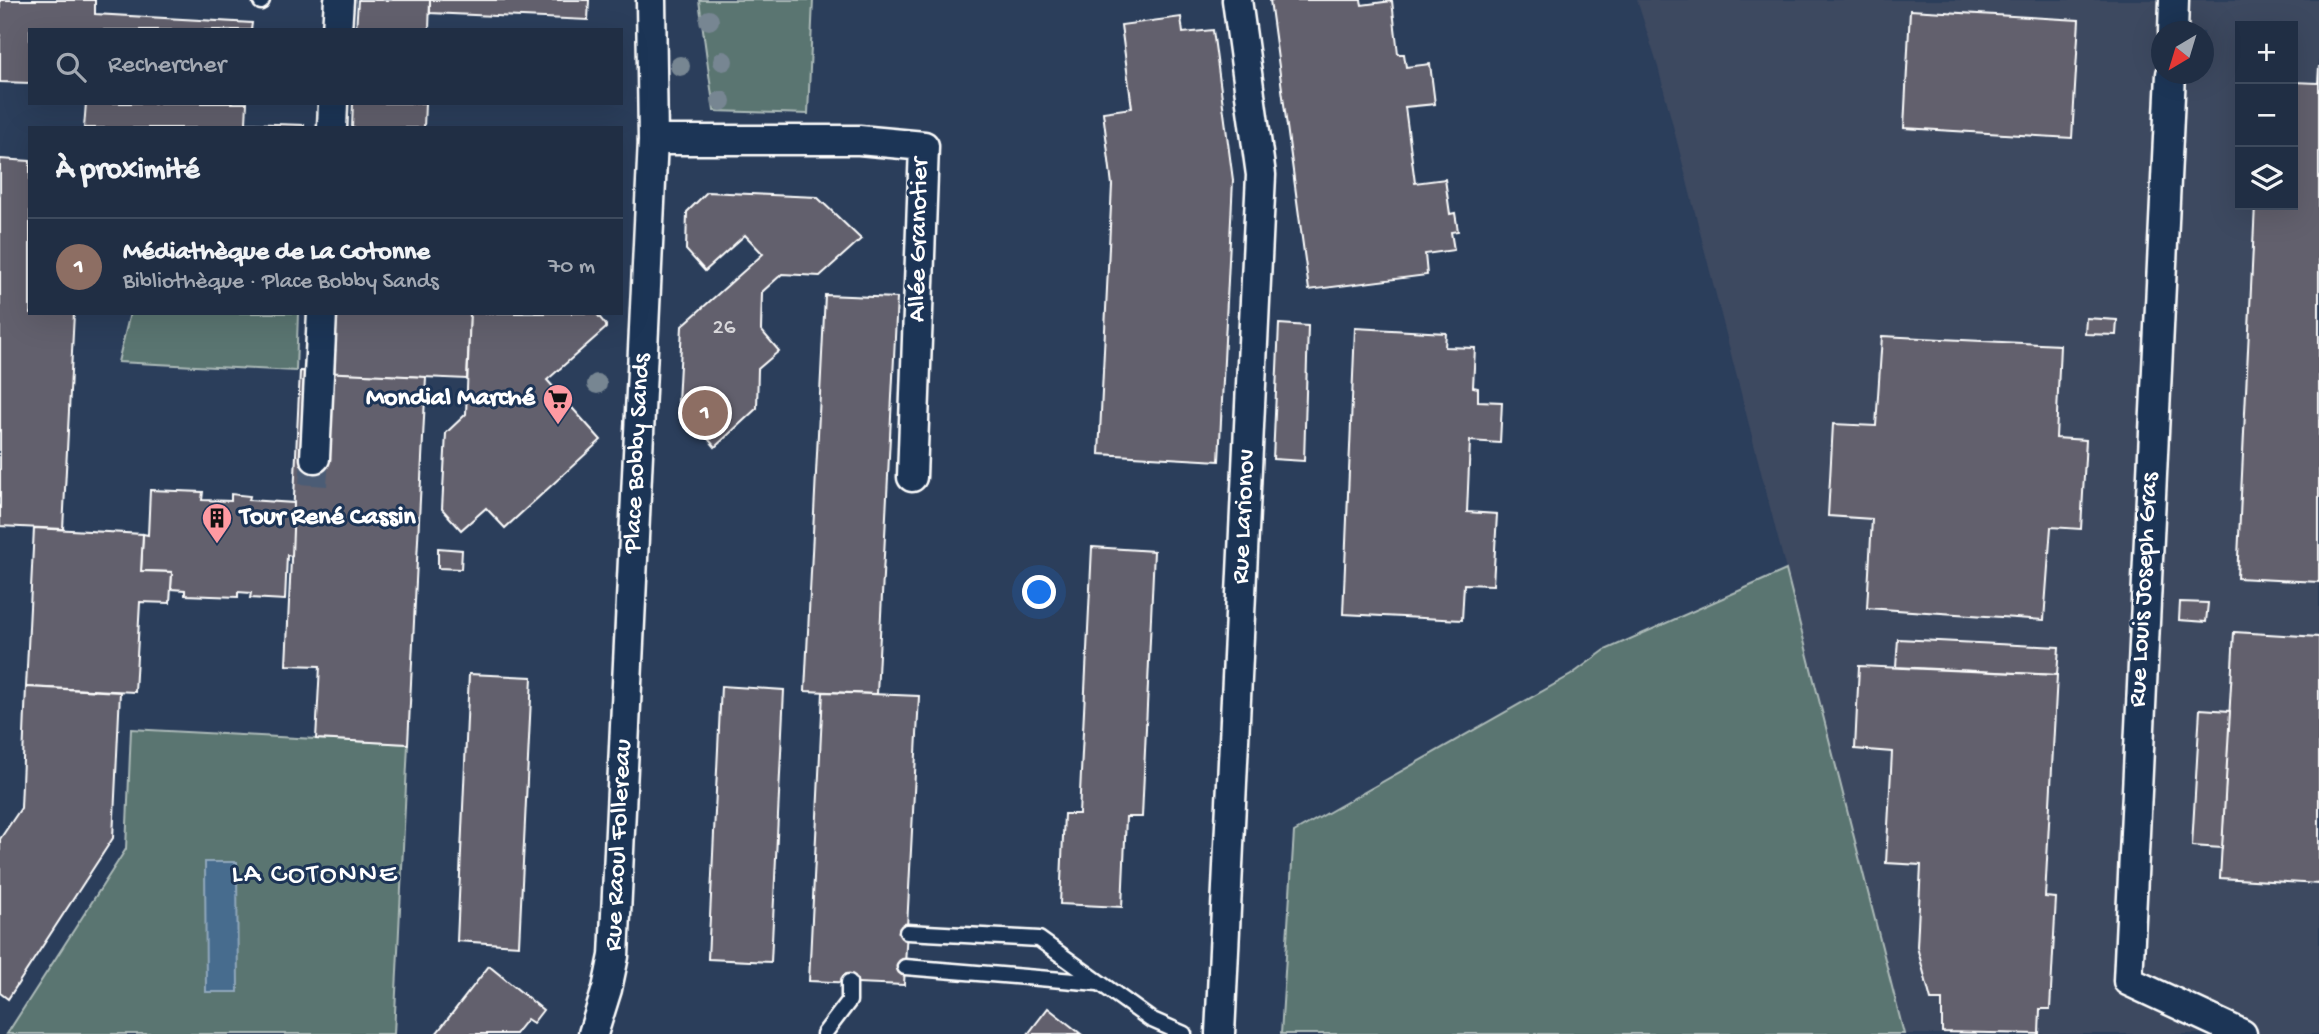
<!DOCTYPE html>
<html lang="fr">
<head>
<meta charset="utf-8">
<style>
  :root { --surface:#202e44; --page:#28364b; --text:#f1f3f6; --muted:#a2a8b2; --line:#3d4a5d; --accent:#1a73e8 }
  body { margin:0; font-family:"Gochi Hand",sans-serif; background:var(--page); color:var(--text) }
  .controls { position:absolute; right:21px; top:21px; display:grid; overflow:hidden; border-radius:0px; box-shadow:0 7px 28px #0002 }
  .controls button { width:63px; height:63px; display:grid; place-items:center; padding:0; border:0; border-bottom:2px solid var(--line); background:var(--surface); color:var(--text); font:35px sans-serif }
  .compass { position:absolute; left:2151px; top:21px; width:63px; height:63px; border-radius:50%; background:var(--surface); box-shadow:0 7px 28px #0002; rotate:218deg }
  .you { position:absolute; left:1040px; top:593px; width:24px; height:24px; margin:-18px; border:5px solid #fff; border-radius:50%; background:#1a73e8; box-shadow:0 0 0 10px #1a73e833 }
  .badge { display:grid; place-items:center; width:46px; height:46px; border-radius:50%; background:var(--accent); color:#fff; font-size:23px; font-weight:700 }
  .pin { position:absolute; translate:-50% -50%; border:4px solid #fff; box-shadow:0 2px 7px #0006 }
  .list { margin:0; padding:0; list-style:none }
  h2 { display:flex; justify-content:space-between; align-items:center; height:91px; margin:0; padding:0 28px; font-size:30px }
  h2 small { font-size:23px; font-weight:400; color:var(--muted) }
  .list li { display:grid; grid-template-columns:46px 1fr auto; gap:21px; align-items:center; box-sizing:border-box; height:98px; padding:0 28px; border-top:2px solid var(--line) }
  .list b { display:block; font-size:26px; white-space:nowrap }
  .list p { margin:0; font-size:23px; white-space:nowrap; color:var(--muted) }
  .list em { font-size:23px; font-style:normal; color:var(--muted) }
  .icon { flex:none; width:38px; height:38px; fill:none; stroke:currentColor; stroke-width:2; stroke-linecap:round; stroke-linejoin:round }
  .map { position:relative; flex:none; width:2319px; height:1034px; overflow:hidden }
  .search { position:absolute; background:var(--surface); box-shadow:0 7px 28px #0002; left:28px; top:28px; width:595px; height:77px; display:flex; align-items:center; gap:18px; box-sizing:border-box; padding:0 24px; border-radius:0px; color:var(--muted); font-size:26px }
  .panel { position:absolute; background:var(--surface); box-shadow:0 7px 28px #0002; left:28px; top:126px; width:595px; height:189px; border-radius:0px }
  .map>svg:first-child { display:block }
  .built { fill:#3c4860; fill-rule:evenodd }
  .green { fill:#5a7471; stroke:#acbab8; stroke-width:2 }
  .water { fill:#466c8e; stroke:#90a7bb; stroke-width:2 }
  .building { fill:#62606d; stroke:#fff; stroke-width:2 }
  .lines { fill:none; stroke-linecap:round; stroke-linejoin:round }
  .minor-tunnel { stroke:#4b5b74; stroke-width:28; stroke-dasharray:28 14; stroke-linecap:butt }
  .service-casing { stroke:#fff; stroke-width:19 }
  .minor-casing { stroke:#fff; stroke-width:33 }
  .service { stroke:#1d3557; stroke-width:14 }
  .minor { stroke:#1d3557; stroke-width:28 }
  .tree { fill:#778692 }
  .labels { text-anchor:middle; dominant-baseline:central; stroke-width:6; stroke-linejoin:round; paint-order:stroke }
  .number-label { font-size:23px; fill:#d8d7da }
  .street-label { font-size:26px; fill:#fff; stroke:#1d3557 }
  .poi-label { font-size:26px; font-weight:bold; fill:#fff; stroke:#1d3557; text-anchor:end }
  .neighbourhood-label { font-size:28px; letter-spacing:2px; fill:#fff; stroke:#1d3557 }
</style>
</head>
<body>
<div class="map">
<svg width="2319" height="1034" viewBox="0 0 2319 1034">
  <rect width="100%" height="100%" fill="#2b3e5b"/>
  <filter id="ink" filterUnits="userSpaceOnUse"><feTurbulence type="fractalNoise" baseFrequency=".0143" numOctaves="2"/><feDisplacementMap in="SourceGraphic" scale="14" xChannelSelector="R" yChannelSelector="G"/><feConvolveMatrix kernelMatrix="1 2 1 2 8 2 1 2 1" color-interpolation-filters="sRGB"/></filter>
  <g filter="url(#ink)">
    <path class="built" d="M1637,0h682v1034h-415l-246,-967zM2240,26h53v179h-53zM2162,32h42v42h-42z"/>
    <g class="green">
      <path d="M699,0h114l-5,114 -94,-3z"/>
      <path d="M130,313h168l-2,58 -178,-9z"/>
      <path d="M1786,570l118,464h-623l13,-202 277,-157 34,-25z"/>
      <path d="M131,729l277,15 -14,290h-387l119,-185z"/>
    </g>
    <path class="water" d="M205,862h32l1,130h-32z"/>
    <g class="building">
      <path d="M0,0h95v14l157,9 -1,7h-221v53l-30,-1z"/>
      <path d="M358,0h72l-1,30h-73z"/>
      <path d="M430,0h159l-1,20 -158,-7z"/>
      <path d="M1270,0h91l1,5 30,-4 6,53h6l2,13 24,-3 5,40 -30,3 10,76 30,-4 5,35 5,-1 3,18 -7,1 3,18 -29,4 2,21 -118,15z"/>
      <path d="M1910,10l169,10 -7,118 -168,-10z"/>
      <path d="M1181,17l2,16 30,-3 20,150 -14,281 -120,-7 13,-269 -9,-73 29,-4 -11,-83z"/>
      <path d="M2319,66v516l-82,-4 18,-373h38v-123l25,1z"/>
      <path d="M86,103h161l-1,20 58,2v3h-220z"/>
      <path d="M353,103h72l-1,25h-72z"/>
      <path d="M0,159l30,2v152h44l-11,216 -63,-3z"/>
      <path d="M707,192l110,5 44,42 -41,37 -38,-2 -20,18 -1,38 18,21 -21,18 -1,39 -42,39 -37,-44 4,-77 81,-72 -18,-19 -40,36 -19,-21 1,-38z"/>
      <path d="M825,295l72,3 -20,396 -72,-3z"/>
      <path d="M337,313h133l-3,66 -133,-6z"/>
      <path d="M470,313h126l10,12v3l-59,52 54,60 -96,88 -19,-20 -25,22 -19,-21 4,-76 20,-19z"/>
      <path d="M2086,318l31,2 -1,15 -31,-1z"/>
      <path d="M1279,324l29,2 -4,135 -31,-2z"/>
      <path d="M1355,328l91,5 -1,14 30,1 -2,39 5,1v13l24,1 -2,41 -30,-2 -3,71 30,2 -4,71 -29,-1 -2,36 -119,-6z"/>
      <path d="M1882,336l178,9 -4,93 30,2 -5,89 -30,-2 -7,93 -177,-12 5,-89 -44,-3 5,-92 43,2z"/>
      <path d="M300,371l126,6 -18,367 -92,-5 4,-73 -34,-1z"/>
      <path d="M150,490l53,2 -1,8 29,1v-7l19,2 -1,4 45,3 -2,53 -5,-1 -2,45 -35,-2 1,-5 -13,-1v5l-53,-2v-5l-14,-1 1,-17 -31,-1 2,-37 5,1z"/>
      <path d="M34,528l109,6 -2,37 31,1 -2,31 -30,-1 -5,90 -109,-5z"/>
      <path d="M1092,547l62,4 -12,266h-16l-4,90 -62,-3 4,-90h15z"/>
      <path d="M438,548l24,2 -1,19 -23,-1z"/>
      <path d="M2180,602l28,1 -2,19 -27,-2z"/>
      <path d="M2234,632l85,5v247l-99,-6z"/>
      <path d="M1898,639l161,8 -2,28 -161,-8z"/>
      <path d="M1859,666l198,9 -12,222 11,1 -6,111h-10l-1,25 -97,-2v-32h-11l-14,-53 4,-82 -35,-2 6,-111 -37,-3z"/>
      <path d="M469,674l63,3 -13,268 -62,-4z"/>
      <path d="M721,686l63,4 -13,272 -63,-3z"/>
      <path d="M26,687l94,5 -7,146 -105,161 -8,-6v-154l21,-31z"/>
      <path d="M823,692l96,4 -15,289 -95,-4z"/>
      <path d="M2200,709l30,2 -8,137 -30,-2z"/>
      <path d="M489,966l54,44 -10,13 -6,-4 -12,15h-79z"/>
      <path d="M1048,1008l33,26h-53z"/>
    </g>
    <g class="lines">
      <path class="minor-tunnel" d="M313,485l2,-27"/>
      <g class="service-casing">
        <g id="service">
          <path d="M261,2l1,-2"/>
          <path d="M907,932l132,7 111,80 34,15"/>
          <path d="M905,967l193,16"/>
          <path d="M824,1034l25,-33v-19"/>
        </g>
      </g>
      <g class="minor-casing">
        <g id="minor">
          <path d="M337,30l2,-30"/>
          <path d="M2173,32l1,-32"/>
          <path d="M2171,74l-43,907 114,53"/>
          <path d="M332,128l1,-25"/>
          <path d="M653,140h206l65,6 -12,331"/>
          <path d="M315,458l7,-145"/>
          <path id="s1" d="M593,1034l14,-45 7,-33 39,-816 -2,-140"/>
          <path id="s2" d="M1220,1034l41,-859 -24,-175"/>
        </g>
      </g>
      <use href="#service" class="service"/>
      <use href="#minor" class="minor"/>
    </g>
    <g class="tree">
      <circle cx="709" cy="20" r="10"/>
      <circle cx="723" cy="61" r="10"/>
      <circle cx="680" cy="66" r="10"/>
      <circle cx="721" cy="101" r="10"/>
      <circle cx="597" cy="384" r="10"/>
    </g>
  </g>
  <defs>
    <g id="supermarket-pin" transform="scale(1.575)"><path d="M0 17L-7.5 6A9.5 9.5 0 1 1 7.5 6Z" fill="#ff9aa2" stroke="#1d3557"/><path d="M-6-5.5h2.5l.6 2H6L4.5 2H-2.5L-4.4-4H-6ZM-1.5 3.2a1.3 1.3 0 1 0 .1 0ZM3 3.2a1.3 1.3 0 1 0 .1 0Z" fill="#111"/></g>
    <g id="building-pin" transform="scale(1.575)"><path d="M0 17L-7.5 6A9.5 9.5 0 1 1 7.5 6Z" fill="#ff9aa2" stroke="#1d3557"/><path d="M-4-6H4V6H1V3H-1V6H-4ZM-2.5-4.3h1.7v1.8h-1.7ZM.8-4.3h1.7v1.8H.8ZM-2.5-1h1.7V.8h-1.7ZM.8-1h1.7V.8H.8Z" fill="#111"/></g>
  </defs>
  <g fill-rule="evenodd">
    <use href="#supermarket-pin" x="558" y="399"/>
    <use href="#building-pin" x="217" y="518"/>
  </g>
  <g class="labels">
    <g class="number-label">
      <text x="724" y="328">26</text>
    </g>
    <g class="street-label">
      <text transform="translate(920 240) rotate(-89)">Allée Granotier</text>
      <text stroke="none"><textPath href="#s1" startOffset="584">Place Bobby Sands</textPath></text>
      <text stroke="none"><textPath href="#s2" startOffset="518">Rue Larionov</textPath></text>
      <text transform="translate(2145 590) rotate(-87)">Rue Louis Joseph Gras</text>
      <text stroke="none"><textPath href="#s1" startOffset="192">Rue Raoul Follereau</textPath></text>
    </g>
    <g class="poi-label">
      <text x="535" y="399">Mondial Marché</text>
      <text x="240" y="518" text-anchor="start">Tour René Cassin</text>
    </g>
    <g class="neighbourhood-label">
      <text x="315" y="875">LA COTONNE</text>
    </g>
  </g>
</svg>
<div class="controls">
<button>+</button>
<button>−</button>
<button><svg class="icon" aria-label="layers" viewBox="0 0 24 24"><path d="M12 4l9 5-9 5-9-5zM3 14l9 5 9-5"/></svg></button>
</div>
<svg class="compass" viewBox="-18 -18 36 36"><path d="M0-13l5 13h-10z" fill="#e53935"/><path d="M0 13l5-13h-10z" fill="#a2a8b2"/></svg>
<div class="you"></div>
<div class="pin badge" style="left:705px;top:413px;background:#8d6e63">1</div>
<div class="search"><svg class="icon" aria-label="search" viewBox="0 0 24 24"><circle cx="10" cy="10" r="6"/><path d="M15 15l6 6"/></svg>Rechercher</div>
<section class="panel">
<h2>À proximité<small></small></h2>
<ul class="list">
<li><span class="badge" style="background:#8d6e63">1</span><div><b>Médiathèque de La Cotonne</b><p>Bibliothèque · Place Bobby Sands</p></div><em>70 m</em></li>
</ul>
</section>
</div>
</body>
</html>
